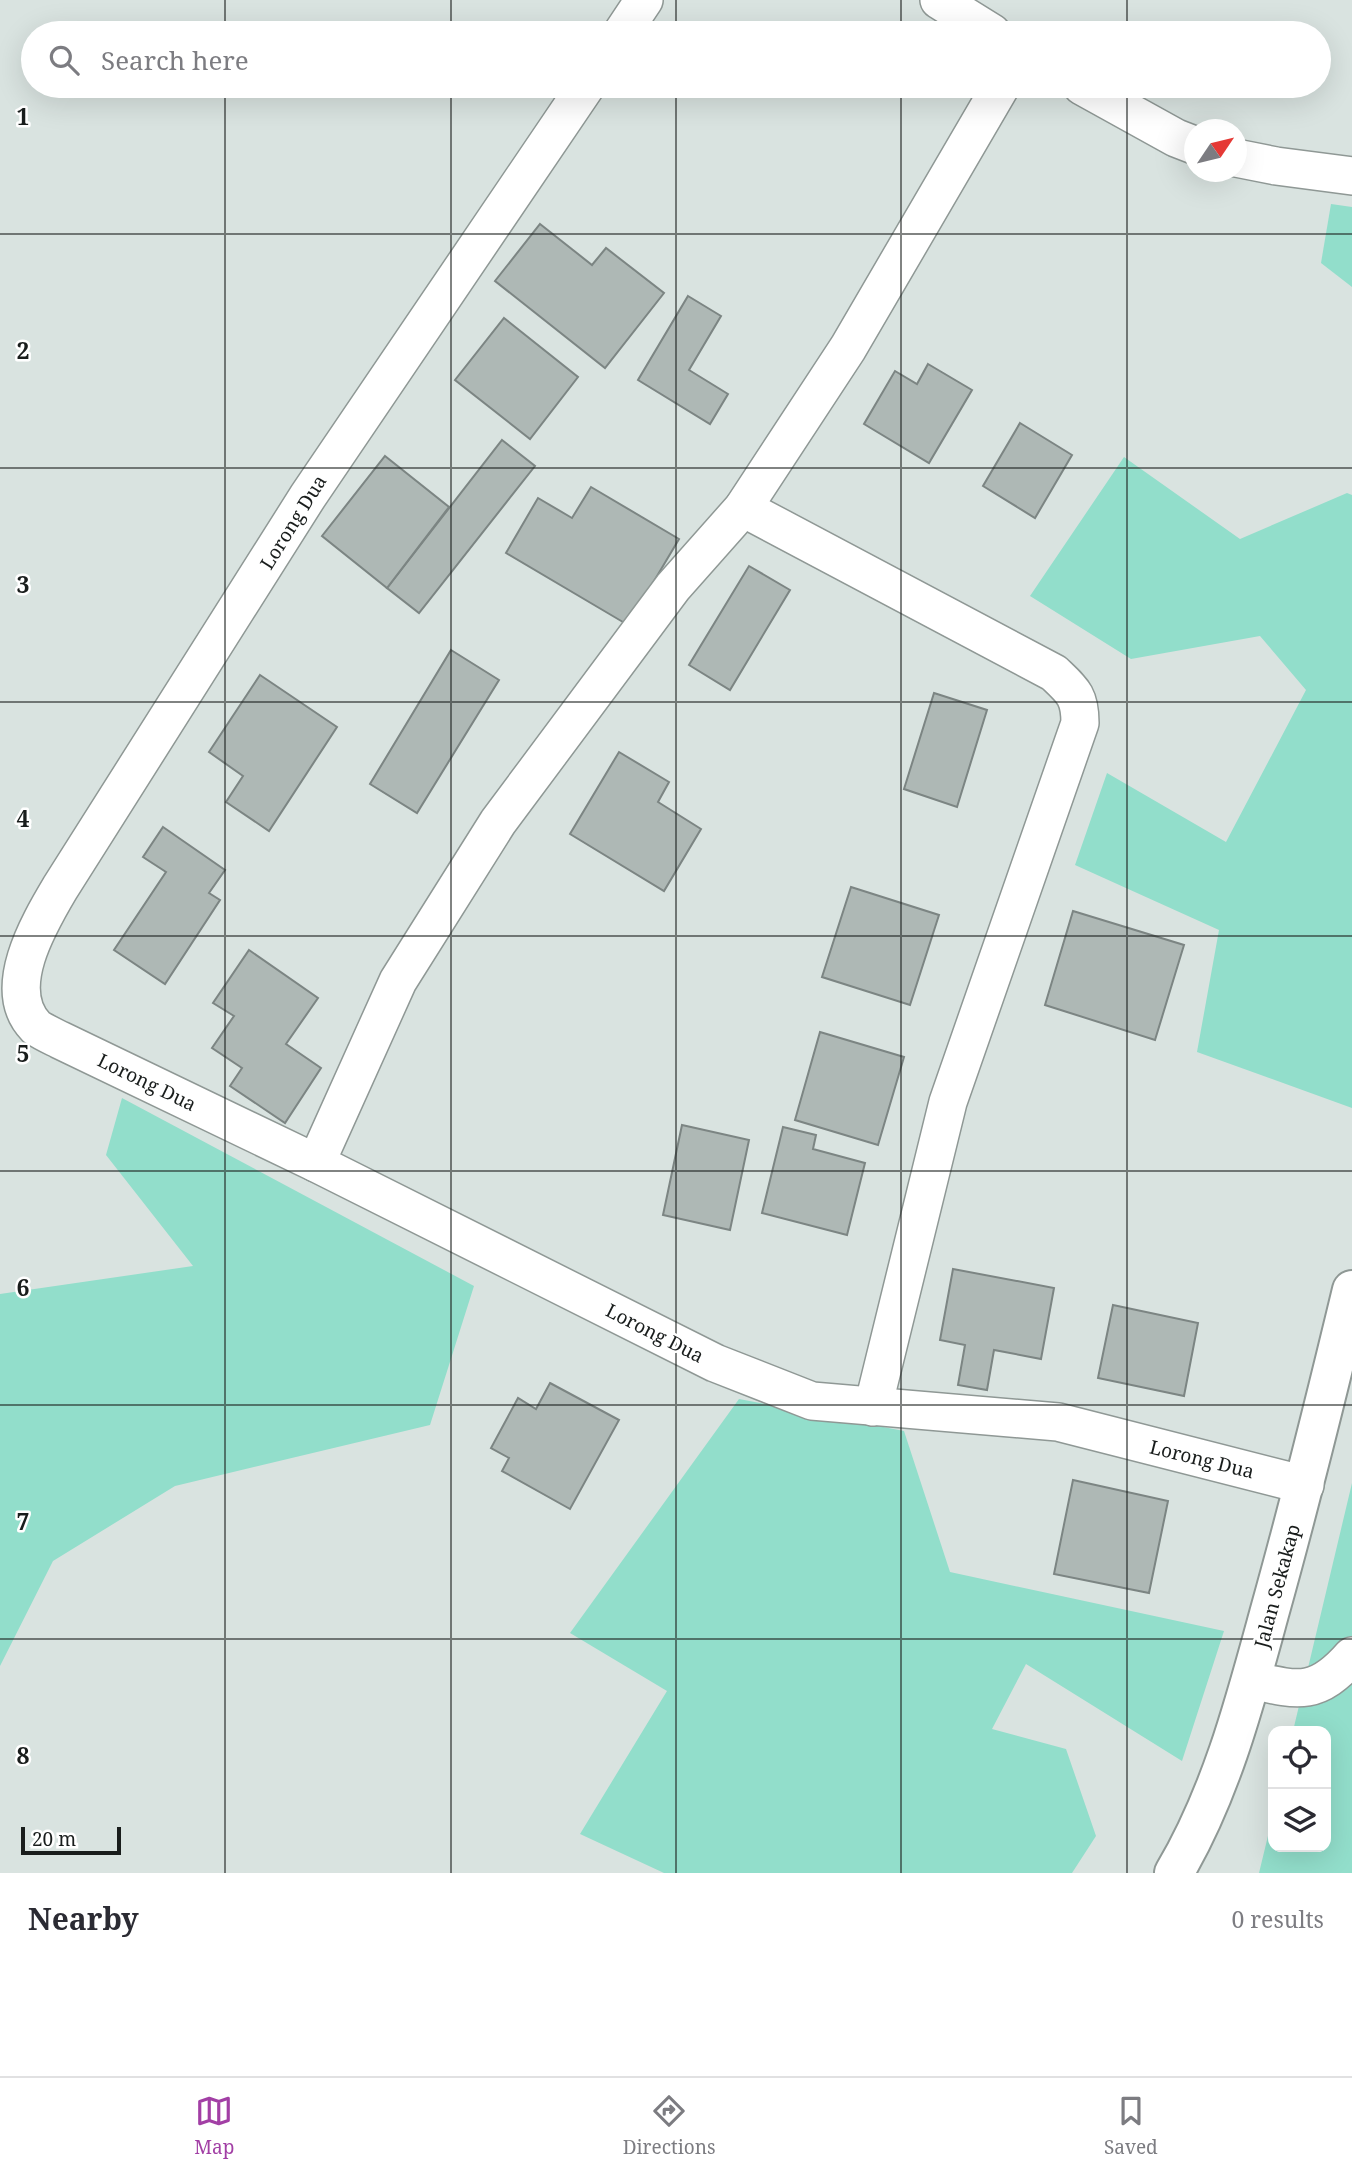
<!DOCTYPE html>
<html lang="en">
<head>
<meta charset="utf-8">
<style>
  :root { --surface:#fff; --page:#f7f7f7; --text:#2b2b33; --muted:#7c7c81; --line:#e1e1e2; --accent:#a23fa5 }
  body { margin:0; font-family:"Noto Serif",serif; background:var(--page); color:var(--text) }
  .controls { position:absolute; right:21px; bottom:21px; display:grid; overflow:hidden; border-radius:14px; box-shadow:0 7px 28px #0002 }
  .controls button { width:63px; height:63px; display:grid; place-items:center; padding:0; border:0; border-bottom:2px solid var(--line); background:var(--surface); color:var(--text); font:35px sans-serif }
  .compass { position:absolute; left:1184px; top:119px; width:63px; height:63px; border-radius:50%; background:var(--surface); box-shadow:0 7px 28px #0002; rotate:55deg }
  .scale { position:absolute; left:21px; bottom:18px; width:100px; box-sizing:border-box; padding-left:7px; border:4px solid #191d1c; border-top:0; font-size:19px; line-height:24px; white-space:nowrap; color:#191d1c; -webkit-text-stroke:5px #fff; paint-order:stroke }
  .list { margin:0; padding:0; list-style:none }
  h2 { display:flex; justify-content:space-between; align-items:center; height:91px; margin:0; padding:0 28px; font-size:30px }
  h2 small { font-size:23px; font-weight:400; color:var(--muted) }
  .icon { flex:none; width:38px; height:38px; fill:none; stroke:currentColor; stroke-width:2; stroke-linecap:round; stroke-linejoin:round }
  .map { position:relative; flex:none; width:1352px; height:1873px; overflow:hidden }
  .search { position:absolute; background:var(--surface); box-shadow:0 7px 28px #0002; left:21px; right:21px; top:21px; height:77px; display:flex; align-items:center; gap:18px; box-sizing:border-box; padding:0 24px; border-radius:38px; color:var(--muted); font-size:26px }
  .sheet { height:203px; background:var(--surface) }
  nav { display:flex; justify-content:space-around; align-items:center; box-sizing:border-box; height:98px; border-top:2px solid var(--line); background:var(--surface); font-size:19px; color:var(--muted) }
  nav a { display:grid; justify-items:center; gap:4px }
  nav .on { color:var(--accent) }
  .map>svg:first-child { display:block }
  .green { fill:#92decb }
  .building { fill:#aeb8b5; stroke:#7c8583; stroke-width:2 }
  .lines { fill:none; stroke-linecap:round; stroke-linejoin:round }
  .street-casing { stroke:#8f9895; stroke-width:40 }
  .secondary-casing { stroke:#8f9895; stroke-width:42 }
  .street { stroke:#fff; stroke-width:37 }
  .secondary { stroke:#fff; stroke-width:38 }
  .grid { fill:none; stroke:#191d1c; stroke-width:2; stroke-opacity:0.55 }
  .labels { text-anchor:middle; dominant-baseline:central; stroke-width:5; stroke-linejoin:round; paint-order:stroke }
  .street-label { font-size:19px; fill:#191d1c; stroke:#fff }
  .grid-label { font-size:23px; text-anchor:middle; font-weight:bold; fill:#191d1c; stroke:#fff; stroke-width:5; stroke-linejoin:round; paint-order:stroke }
</style>
</head>
<body>
<div class="map">
<svg width="1352" height="1873" viewBox="0 0 1352 1873">
  <rect width="100%" height="100%" fill="#d9e3e0"/>
  <g class="green">
    <path d="M1331,204l21,3v80l-31,-24z"/>
    <path d="M1124,457l116,82 107,-46 5,2v613l-155,-56 22,-122 -144,-65 32,-92 119,69 80,-152 -46,-54 -129,23 -101,-63z"/>
    <path d="M122,1098l352,188 -44,139 -255,61 -122,75 -53,105v-372l193,-28 -87,-111z"/>
    <path d="M739,1399l165,32 46,141 274,59 -42,130 -156,-97 -34,65 74,20 30,87 -24,37h-408l-84,-39 87,-143 -97,-58z"/>
    <path d="M1352,1483v390h-93l14,-58v32h53v-116h-33z"/>
  </g>
  <g class="building">
    <path d="M540,224l52,41 14,-17 58,45 -59,75 -110,-87z"/>
    <path d="M688,296l33,20 -32,54 39,24 -18,30 -72,-44z"/>
    <path d="M504,318l74,59 -48,62 -75,-59z"/>
    <path d="M928,364l44,26 -43,73 -65,-39 31,-53 22,13z"/>
    <path d="M1020,423l52,32 -37,63 -52,-32z"/>
    <path d="M502,440l33,26 -116,147 -32,-25z"/>
    <path d="M385,456l64,51 -62,81 -65,-52z"/>
    <path d="M591,487l88,52 -51,86 -122,-72 32,-55 34,20z"/>
    <path d="M749,566l41,24 -60,100 -41,-25z"/>
    <path d="M451,650l48,30 -82,133 -47,-29z"/>
    <path d="M260,675l77,52 -68,104 -43,-29 17,-26 -34,-24z"/>
    <path d="M934,693l53,17 -30,97 -53,-18z"/>
    <path d="M619,752l50,30 -11,20 43,27 -37,62 -94,-57z"/>
    <path d="M163,827l62,43 -16,23 11,7 -55,84 -51,-34 52,-78 -23,-15z"/>
    <path d="M851,887l88,28 -29,90 -88,-28z"/>
    <path d="M1073,911l111,34 -29,95 -110,-35z"/>
    <path d="M249,950l69,48 -32,46 35,24 -36,55 -55,-37 12,-18 -30,-20 22,-32 -21,-13z"/>
    <path d="M820,1032l84,25 -26,88 -83,-25z"/>
    <path d="M682,1125l67,15 -19,90 -67,-15z"/>
    <path d="M783,1127l33,8 -3,14 52,14 -18,72 -85,-22z"/>
    <path d="M953,1269l101,19 -13,71 -47,-9 -7,40 -29,-5 7,-40 -25,-5z"/>
    <path d="M1113,1305l85,18 -14,73 -86,-18z"/>
    <path d="M550,1383l69,37 -49,89 -68,-38 7,-13 -18,-10 27,-50 18,11z"/>
    <path d="M1073,1480l95,21 -19,92 -95,-19z"/>
  </g>
  <g class="lines">
    <g class="street-casing">
      <g id="street">
        <path d="M939,0l53,33"/>
        <path d="M622,33l22,-33"/>
        <path d="M586,86l-278,410 -248,392c-22,37 -60,102 -24,139 7,5 16,9 24,13l256,123 399,200 97,38 246,21 247,63"/>
        <path d="M1082,86l94,52 18,7"/>
        <path d="M1236,158l40,8 76,10"/>
        <path d="M743,508l311,165c19,18 26,23 26,50l-132,379 -75,305"/>
        <path d="M316,1163l82,-182 100,-159 175,-235 70,-79 105,-160 153,-262"/>
        <path d="M1252,1680c47,11 65,16 100,-24"/>
      </g>
    </g>
    <g class="secondary-casing">
      <path id="secondary" d="M1174,1873c47,-79 71,-171 95,-259 30,-107 57,-216 83,-324"/>
    </g>
    <use href="#street" class="street"/>
    <use href="#secondary" class="secondary"/>
  </g>
  <path class="grid" d="M225,0v33M451,0v33M676,0v33M901,0v33M1127,0v33M225,86v1787M451,86v1787M676,86v1787M901,86v1787M1127,86v1787M0,234h1352M0,468h1352M0,702h1352M0,936h1352M0,1171h1352M0,1405h1352M0,1639h1352"/>
  <g class="labels">
    <g class="street-label">
      <text transform="translate(293 522) rotate(-58)">Lorong Dua</text>
      <text transform="translate(147 1082) rotate(26)">Lorong Dua</text>
      <text transform="translate(655 1333) rotate(27)">Lorong Dua</text>
      <text transform="translate(1202 1459) rotate(14)">Lorong Dua</text>
      <text transform="translate(1277 1586) rotate(-75)">Jalan Sekakap</text>
    </g>
  </g>
  <g class="grid-label">
    <text x="23" y="125">1</text>
    <text x="23" y="359">2</text>
    <text x="23" y="593">3</text>
    <text x="23" y="827">4</text>
    <text x="23" y="1062">5</text>
    <text x="23" y="1296">6</text>
    <text x="23" y="1530">7</text>
    <text x="23" y="1764">8</text>
  </g>
</svg>
<div class="controls">
<button><svg class="icon" aria-label="locate" viewBox="0 0 24 24"><circle cx="12" cy="12" r="6"/><path d="M12 2v4M12 18v4M2 12h4M18 12h4"/></svg></button>
<button><svg class="icon" aria-label="layers" viewBox="0 0 24 24"><path d="M12 4l9 5-9 5-9-5zM3 14l9 5 9-5"/></svg></button>
</div>
<svg class="compass" viewBox="-18 -18 36 36"><path d="M0-13l5 13h-10z" fill="#e53935"/><path d="M0 13l5-13h-10z" fill="#7c7c81"/></svg>
<div class="scale">20 m</div>
<div class="search"><svg class="icon" aria-label="search" viewBox="0 0 24 24"><circle cx="10" cy="10" r="6"/><path d="M15 15l6 6"/></svg>Search here</div>
</div>
<section class="sheet">
<h2>Nearby<small>0 results</small></h2>
<ul class="list">
</ul>
</section>
<nav>
<a class="on"><svg class="icon" aria-label="map" viewBox="0 0 24 24"><path d="M3 6l6-2 6 2 6-2v14l-6 2-6-2-6 2zM9 4v14M15 6v14"/></svg>Map</a>
<a><svg class="icon" aria-label="directions" viewBox="0 0 24 24"><path d="M12 3l9 9-9 9-9-9zM9 14v-3h6M13 9l2 2-2 2"/></svg>Directions</a>
<a><svg class="icon" aria-label="saved" viewBox="0 0 24 24"><path d="M7 4h10v16l-5-4-5 4z"/></svg>Saved</a>
</nav>
</body>
</html>
